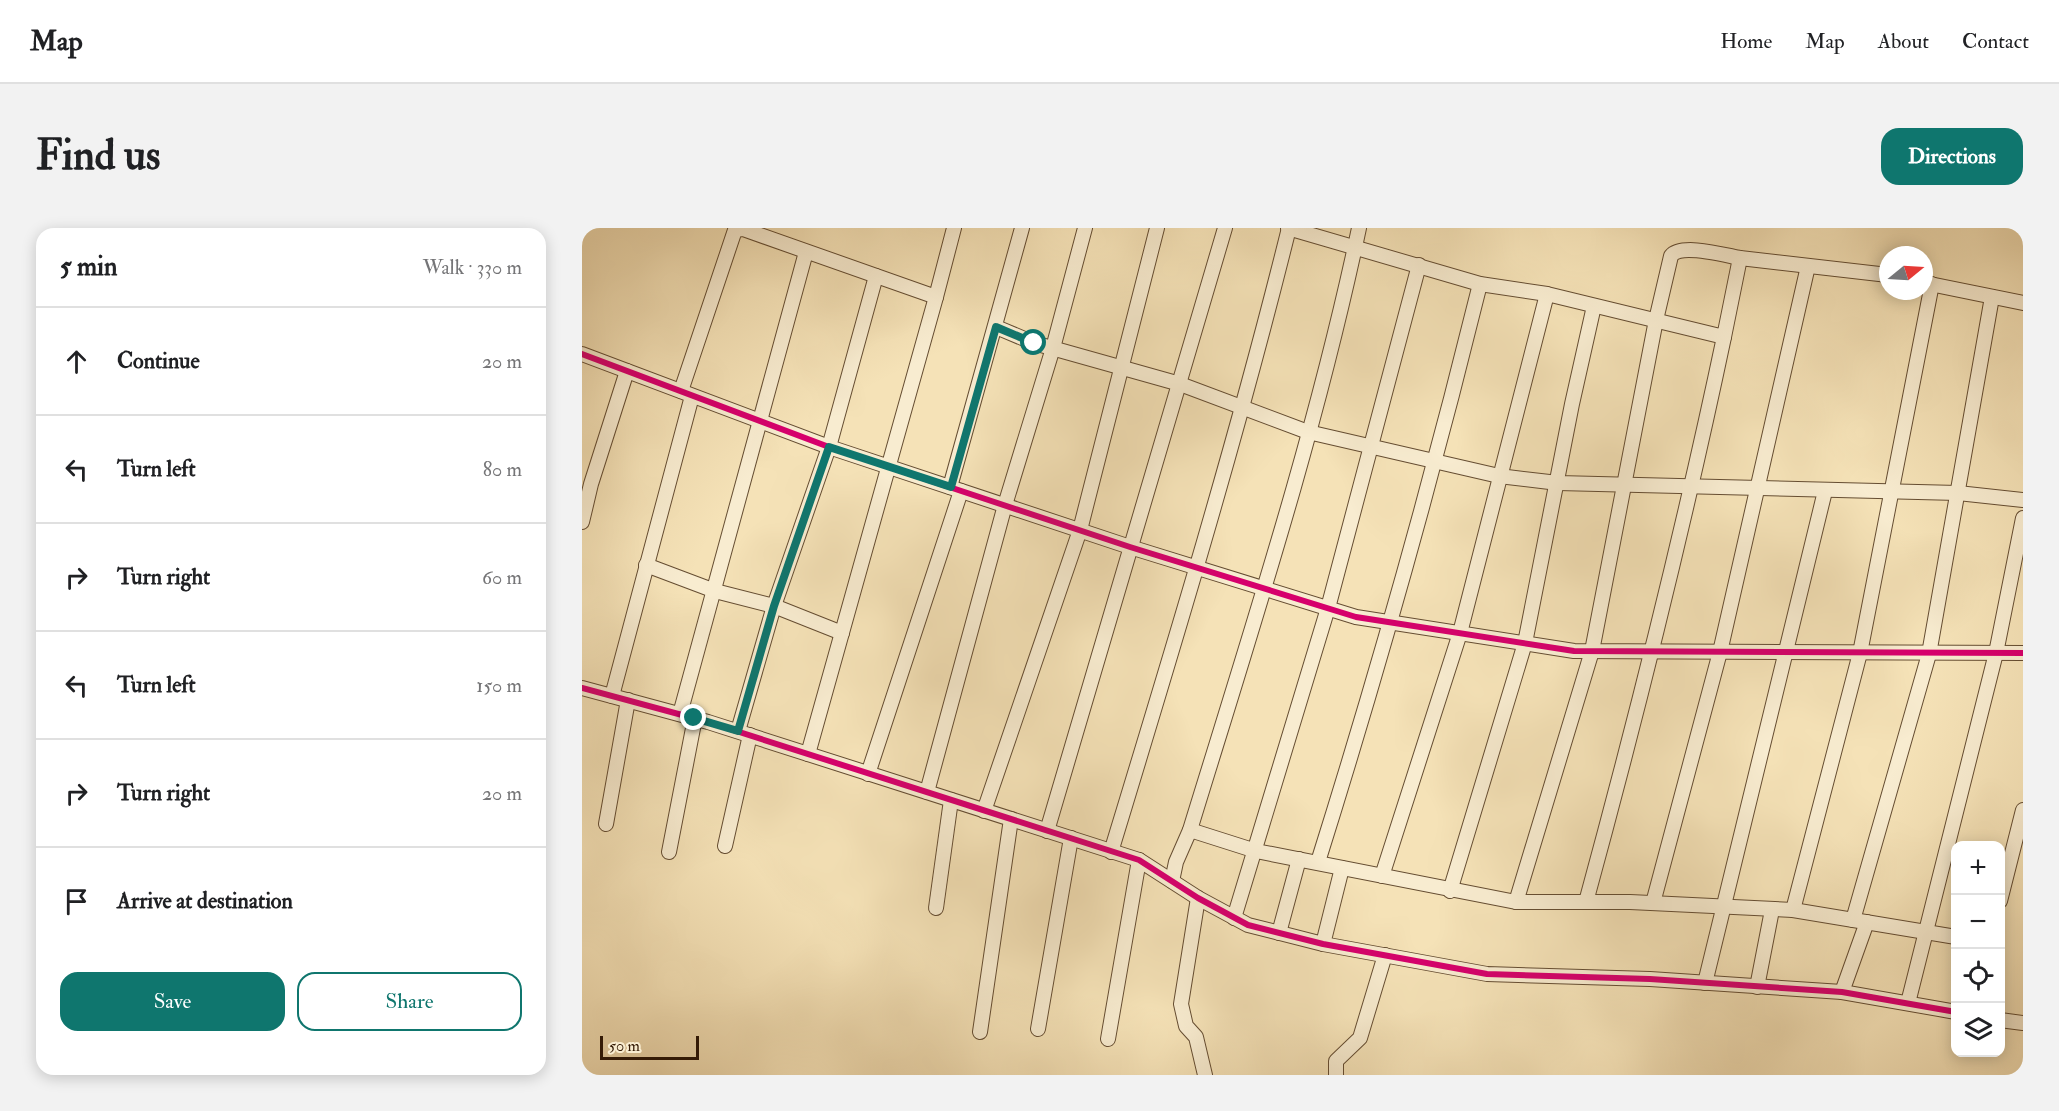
<!DOCTYPE html>
<html lang="en">
<head>
<meta charset="utf-8">
<style>
  :root { --surface:#fff; --page:#f2f2f2; --text:#202124; --muted:#757577; --line:#e0e0e0; --accent:#0f766e }
  body { margin:0; font-family:"IM FELL Double Pica",serif; background:var(--page); color:var(--text) }
  .controls { position:absolute; right:18px; bottom:18px; display:grid; overflow:hidden; border-radius:12px; box-shadow:0 3px 15px #0003 }
  .controls button { width:54px; height:54px; display:grid; place-items:center; padding:0; border:0; border-bottom:2px solid var(--line); background:var(--surface); color:var(--text); font:30px sans-serif }
  .compass { position:absolute; left:1297px; top:18px; width:54px; height:54px; border-radius:50%; background:var(--surface); box-shadow:0 3px 15px #0003; rotate:72deg }
  .scale { position:absolute; left:18px; bottom:15px; width:99px; box-sizing:border-box; padding-left:6px; border:3px solid #351b06; border-top:0; font-size:16px; line-height:21px; white-space:nowrap; color:#351b06; -webkit-text-stroke:4px #f8ecd0; paint-order:stroke }
  .stop { position:absolute; width:18px; height:18px; margin:-14px; border:4px solid #0f766e; border-radius:50%; background:#fff }
  .stop.end { background:#0f766e; border-color:#fff; box-shadow:0 2px 6px #0008 }
  .list { margin:0; padding:0; list-style:none }
  h2 { display:flex; justify-content:space-between; align-items:center; height:78px; margin:0; padding:0 24px; font-size:26px }
  h2 small { font-size:20px; font-weight:400; color:var(--muted) }
  .list li { display:grid; grid-template-columns:39px 1fr auto; gap:18px; align-items:center; box-sizing:border-box; height:108px; padding:0 24px; border-top:2px solid var(--line) }
  .list b { display:block; font-size:22px; white-space:nowrap }
  .list em { font-size:20px; font-style:normal; color:var(--muted) }
  .actions { display:flex; gap:12px; padding:18px 24px }
  .actions a { flex:1; padding:14px 0; border:2px solid var(--accent); border-radius:18px; text-align:center; font-size:21px; color:var(--accent) }
  .actions .main { background:var(--accent); color:#fff }
  .icon { flex:none; width:33px; height:33px; fill:none; stroke:currentColor; stroke-width:2; stroke-linecap:round; stroke-linejoin:round }
  .map { position:relative; flex:none; width:1441px; height:847px; overflow:hidden; border-radius:18px }
  header { display:flex; align-items:center; gap:36px; box-sizing:border-box; height:84px; padding:0 30px; background:var(--surface); border-bottom:2px solid var(--line) }
  header strong { font-size:28px }
  nav { display:flex; gap:33px; margin-inline-start:auto; font-size:21px }
  .intro { display:flex; align-items:center; justify-content:space-between; box-sizing:border-box; height:144px; padding:0 36px }
  h1 { margin:0; font-size:42px }
  .button { padding:15px 27px; border-radius:18px; background:var(--accent); color:#fff; font-size:21px; font-weight:700 }
  main { display:flex; gap:36px; padding:0 36px }
  aside { flex:1; background:var(--surface); border-radius:18px; box-shadow:0 3px 15px #0003 }
  .map>svg:first-child { display:block }
  .lines { fill:none; stroke-linecap:round; stroke-linejoin:round }
  .minor-casing { stroke:#654d32; stroke-width:16 }
  .minor { stroke:#f8ecd0; stroke-width:14 }
  .cycleway-casing { stroke:#f8ecd0; stroke-width:10 }
  .cycleway { stroke:#d6006c; stroke-width:6 }
  .route { stroke:#0f766e; stroke-width:8 }
</style>
</head>
<body>
<header>
<strong>Map</strong>
<nav><a>Home</a><a>Map</a><a>About</a><a>Contact</a></nav>
</header>
<div class="intro"><h1>Find us</h1><a class="button">Directions</a></div>
<main>
<aside>
<h2>5 min<small>Walk · 330 m</small></h2>
<ul class="list">
<li><svg class="icon" aria-label="ahead" viewBox="0 0 24 24"><path d="M12 20V5M6 11l6-6 6 6"/></svg><div><b>Continue</b></div><em>20 m</em></li>
<li><svg class="icon" aria-label="left" viewBox="0 0 24 24"><path d="M17 20v-9H6M10 6l-5 5 5 5"/></svg><div><b>Turn left</b></div><em>80 m</em></li>
<li><svg class="icon" aria-label="right" viewBox="0 0 24 24"><path d="M7 20v-9h11M14 6l5 5-5 5"/></svg><div><b>Turn right</b></div><em>60 m</em></li>
<li><svg class="icon" aria-label="left" viewBox="0 0 24 24"><path d="M17 20v-9H6M10 6l-5 5 5 5"/></svg><div><b>Turn left</b></div><em>150 m</em></li>
<li><svg class="icon" aria-label="right" viewBox="0 0 24 24"><path d="M7 20v-9h11M14 6l5 5-5 5"/></svg><div><b>Turn right</b></div><em>20 m</em></li>
<li><svg class="icon" aria-label="arrive" viewBox="0 0 24 24"><path d="M6 21V4h12l-3 4 3 4H6"/></svg><div><b>Arrive at destination</b></div></li>
</ul>
<div class="actions"><a class="main">Save</a><a>Share</a></div>
</aside>
<div class="map">
<svg width="1441" height="847" viewBox="0 0 1441 847">
  <rect width="100%" height="100%" fill="#f5e2b7"/>
  <filter id="stains"><feTurbulence type="fractalNoise" baseFrequency=".00333" numOctaves="4"/><feColorMatrix values="0 0 0 0 .2 0 0 0 0 .09 0 0 0 0 .02 0 0 0 .5 -.17"/></filter>
  <radialGradient id="worn" r=".72"><stop offset=".6" stop-color="#630" stop-opacity="0"/><stop offset="1" stop-color="#630" stop-opacity=".3"/></radialGradient>
  <g class="lines">
    <g class="minor-casing">
      <g id="minor">
        <path d="M706,0l192,56 67,10 177,43 16,-79 148,17"/>
        <path d="M1343,55l98,20"/>
        <path d="M414,99l38,16 146,41 128,48 191,44 59,7 400,10 65,7"/>
        <path d="M0,126l247,93 301,100 226,70 218,34 449,2"/>
        <path d="M99,163l54,-161 8,-1 193,68 18,-69"/>
        <path d="M368,259l72,-259"/>
        <path d="M0,294l9,-38 36,-113"/>
        <path d="M64,337l69,26 59,15 68,27"/>
        <path d="M0,460l126,34 431,138 59,38 50,27 75,19 164,30 163,5 192,13 114,20"/>
        <path d="M30,468l80,-300"/>
        <path d="M98,486l126,-462"/>
        <path d="M156,503l36,-125 55,-159 47,-171"/>
        <path d="M226,526l128,-457"/>
        <path d="M286,546l93,-283"/>
        <path d="M345,564l78,-287 48,-157 32,-120"/>
        <path d="M402,583l96,-281 77,-302"/>
        <path d="M24,596l22,-124"/>
        <path d="M608,602l66,21 260,51h114l163,8 163,27"/>
        <path d="M465,603l178,-603"/>
        <path d="M143,618l25,-111"/>
        <path d="M87,624l26,-134"/>
        <path d="M529,624c63,-207 126,-414 178,-624"/>
        <path d="M736,634c60,-191 114,-383 162,-578"/>
        <path d="M800,648l78,-243 87,-339"/>
        <path d="M590,653l4,-19 14,-32c61,-199 126,-398 169,-602"/>
        <path d="M868,663l75,-248 47,-239 22,-98"/>
        <path d="M616,670l-17,106 5,22 10,11 9,38"/>
        <path d="M1418,673l23,-91"/>
        <path d="M934,674l76,-251 64,-331 15,-64c10,-13 53,-1 69,2"/>
        <path d="M1004,674c51,-187 98,-375 138,-565"/>
        <path d="M1071,675l67,-251 88,-386"/>
        <path d="M354,680l15,-108"/>
        <path d="M1211,682l67,-257 72,-369"/>
        <path d="M652,690l94,-310 91,-343"/>
        <path d="M1271,692l76,-266 63,-357"/>
        <path d="M697,705l20,-74"/>
        <path d="M741,716l19,-76"/>
        <path d="M1123,755l120,-492"/>
        <path d="M1175,759l15,-77"/>
        <path d="M1260,764l25,-70"/>
        <path d="M1326,775l88,-350 27,-135"/>
        <path d="M1418,792l23,3"/>
        <path d="M456,801l33,-191"/>
        <path d="M398,804l31,-213"/>
        <path d="M526,811l31,-179"/>
        <path d="M754,847v-14l24,-23 25,-83"/>
      </g>
    </g>
    <use href="#minor" class="minor"/>
    <g class="cycleway-casing">
      <g id="cycleway">
        <path d="M0,126l247,93 301,100 226,70 218,34 449,2"/>
        <path d="M0,460l126,34 431,138 59,38 50,27 75,19 164,30 163,5 192,13 114,20"/>
      </g>
    </g>
    <use href="#cycleway" class="cycleway"/>
  </g>
  <g class="lines">
    <path class="route" d="M112,490l44,13 36,-125 55,-159 122,40 45,-160 38,16"/>
  </g>
  <rect width="100%" height="100%" filter="url(#stains)"/>
  <rect width="100%" height="100%" fill="url(#worn)"/>
</svg>
<div class="controls">
<button>+</button>
<button>−</button>
<button><svg class="icon" aria-label="locate" viewBox="0 0 24 24"><circle cx="12" cy="12" r="6"/><path d="M12 2v4M12 18v4M2 12h4M18 12h4"/></svg></button>
<button><svg class="icon" aria-label="layers" viewBox="0 0 24 24"><path d="M12 4l9 5-9 5-9-5zM3 14l9 5 9-5"/></svg></button>
</div>
<svg class="compass" viewBox="-18 -18 36 36"><path d="M0-13l5 13h-10z" fill="#e53935"/><path d="M0 13l5-13h-10z" fill="#757577"/></svg>
<div class="scale">50 m</div>
<div class="stop" style="left:452px;top:115px"></div>
<div class="stop end" style="left:112px;top:490px"></div>
</div>
</main>
</body>
</html>
